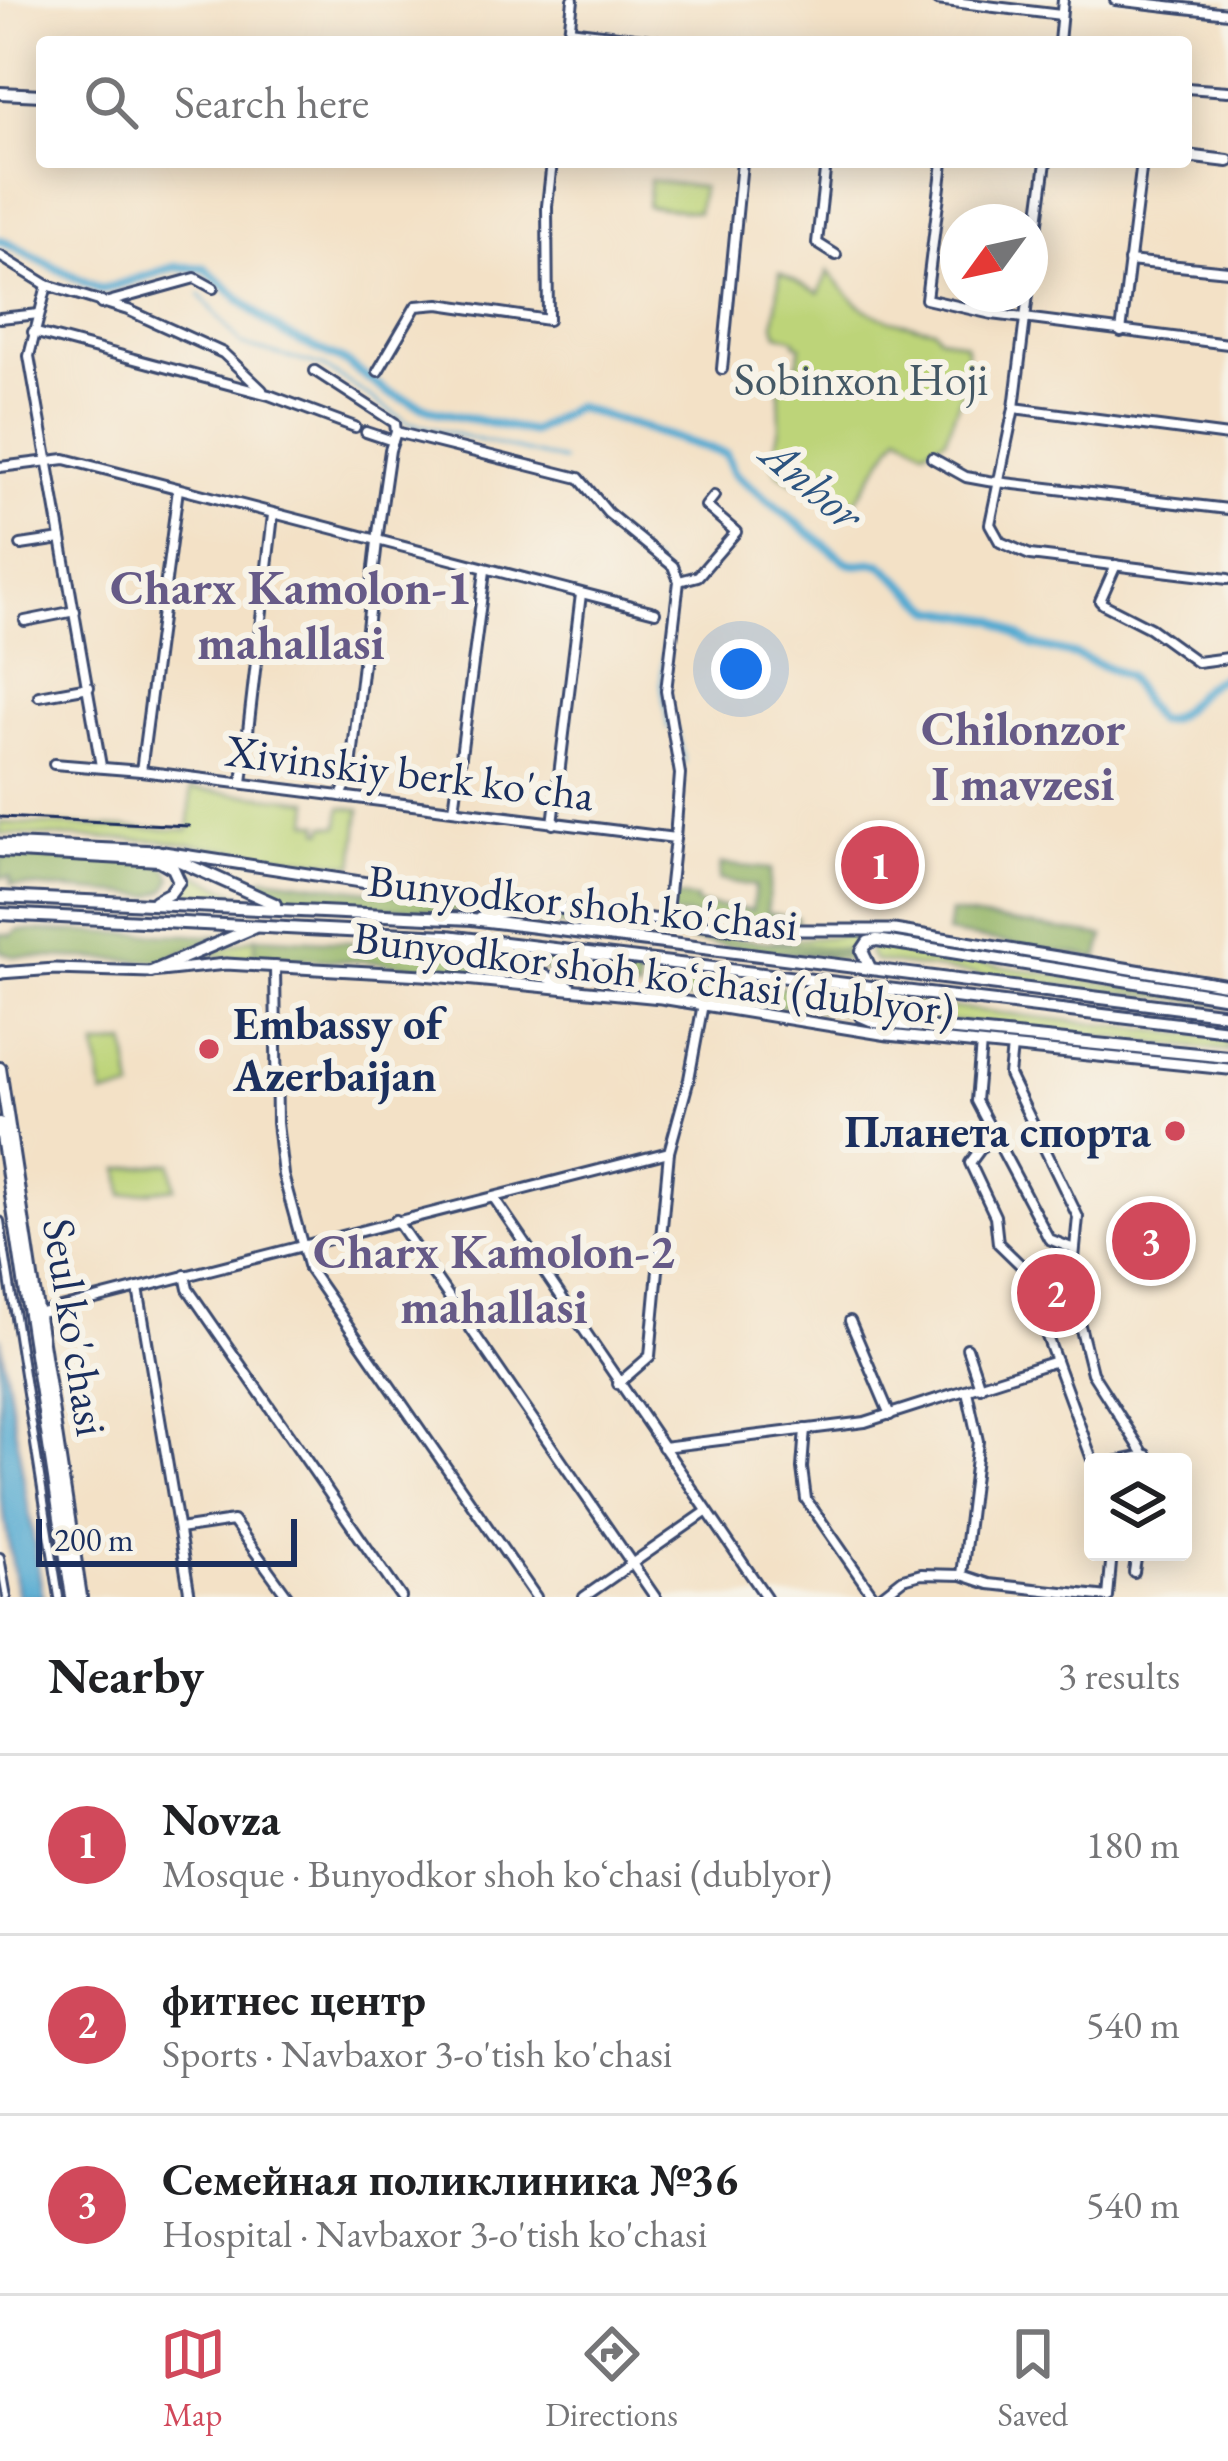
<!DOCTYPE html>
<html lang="en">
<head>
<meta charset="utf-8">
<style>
  :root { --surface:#fff; --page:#f2f2f2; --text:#202124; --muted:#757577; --line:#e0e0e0; --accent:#d1495b }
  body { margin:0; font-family:"EB Garamond",serif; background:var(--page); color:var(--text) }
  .controls { position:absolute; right:36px; bottom:36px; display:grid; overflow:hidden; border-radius:12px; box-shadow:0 6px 30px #0003 }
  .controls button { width:108px; height:108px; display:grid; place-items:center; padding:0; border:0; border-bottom:3px solid var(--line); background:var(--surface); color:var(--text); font:60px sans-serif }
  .compass { position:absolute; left:940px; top:204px; width:108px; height:108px; border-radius:50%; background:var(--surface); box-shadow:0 6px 30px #0003; rotate:237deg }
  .scale { position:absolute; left:36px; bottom:30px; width:261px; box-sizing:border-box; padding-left:12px; border:6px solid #1b2f5e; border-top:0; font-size:33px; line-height:42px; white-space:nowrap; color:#1b2f5e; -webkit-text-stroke:9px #f7f3e8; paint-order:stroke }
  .you { position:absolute; left:741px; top:669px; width:42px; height:42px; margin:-30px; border:9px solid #fff; border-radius:50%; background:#1a73e8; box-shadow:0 0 0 18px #1a73e833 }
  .badge { display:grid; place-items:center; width:78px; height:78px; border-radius:50%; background:var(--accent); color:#fff; font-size:39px; font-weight:700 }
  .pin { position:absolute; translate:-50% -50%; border:6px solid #fff; box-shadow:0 3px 12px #0006 }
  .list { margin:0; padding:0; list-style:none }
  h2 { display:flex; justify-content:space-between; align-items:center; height:156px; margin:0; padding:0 48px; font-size:51px }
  h2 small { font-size:39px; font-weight:400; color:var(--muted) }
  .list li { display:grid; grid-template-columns:78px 1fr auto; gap:36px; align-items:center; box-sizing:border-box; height:180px; padding:0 48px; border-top:3px solid var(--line) }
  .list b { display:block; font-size:45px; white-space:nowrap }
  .list p { margin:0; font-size:39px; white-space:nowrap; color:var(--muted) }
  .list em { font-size:39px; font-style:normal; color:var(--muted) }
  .icon { flex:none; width:66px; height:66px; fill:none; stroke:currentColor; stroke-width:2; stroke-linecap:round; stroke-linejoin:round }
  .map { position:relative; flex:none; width:1228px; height:1597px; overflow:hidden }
  .search { position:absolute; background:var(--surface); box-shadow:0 6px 30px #0003; left:36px; right:36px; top:36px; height:132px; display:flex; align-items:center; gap:30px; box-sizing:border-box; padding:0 42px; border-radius:12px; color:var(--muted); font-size:45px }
  .sheet { height:696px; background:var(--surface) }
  nav { display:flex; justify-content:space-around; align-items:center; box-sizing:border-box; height:168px; border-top:3px solid var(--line); background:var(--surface); font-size:33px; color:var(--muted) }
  nav a { display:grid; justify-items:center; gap:6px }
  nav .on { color:var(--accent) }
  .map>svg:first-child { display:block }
  .green { fill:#bdd479; stroke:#6c826c; stroke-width:3 }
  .forest { fill:#96b669; stroke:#587264; stroke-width:3 }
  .water { fill:#55aad1; stroke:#386c98; stroke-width:3 }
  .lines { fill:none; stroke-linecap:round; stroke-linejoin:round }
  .stream { stroke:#55aad1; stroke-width:3 }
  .canal { stroke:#55aad1; stroke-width:9 }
  .pedestrian-casing { stroke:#3b4a6e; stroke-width:12 }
  .minor-casing { stroke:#3b4a6e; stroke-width:14 }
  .tertiary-casing { stroke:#3b4a6e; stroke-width:15 }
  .secondary-casing { stroke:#3b4a6e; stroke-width:16 }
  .primary-casing { stroke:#3b4a6e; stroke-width:16 }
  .pedestrian { stroke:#fff; stroke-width:6 }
  .minor { stroke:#fff; stroke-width:8 }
  .tertiary { stroke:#fff; stroke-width:9 }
  .secondary { stroke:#fff; stroke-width:10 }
  .primary { stroke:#fff; stroke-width:10 }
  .rail { stroke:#1b2f5e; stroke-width:3 }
  .poi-dot { fill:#d1495b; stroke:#f7f3e8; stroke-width:4.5 }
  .labels { text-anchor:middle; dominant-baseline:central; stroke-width:12; stroke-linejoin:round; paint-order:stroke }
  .park-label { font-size:45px; fill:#445865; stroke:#f7f3e8 }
  .street-label { font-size:45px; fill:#1b2f5e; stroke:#f7f3e8 }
  .poi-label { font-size:45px; font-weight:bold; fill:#1b2f5e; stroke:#f7f3e8; text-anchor:start }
  .water-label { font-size:48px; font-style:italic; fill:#2c5480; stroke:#f7f3e8 }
  .neighbourhood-label { font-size:48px; font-weight:bold; fill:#665a87; stroke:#f7f3e8 }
</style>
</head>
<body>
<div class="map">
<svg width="1228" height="1597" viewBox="0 0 1228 1597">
  <rect width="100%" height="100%" fill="#f7f3e8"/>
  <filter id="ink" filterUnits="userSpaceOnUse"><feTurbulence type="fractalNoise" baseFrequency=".00833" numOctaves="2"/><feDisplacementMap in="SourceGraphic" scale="24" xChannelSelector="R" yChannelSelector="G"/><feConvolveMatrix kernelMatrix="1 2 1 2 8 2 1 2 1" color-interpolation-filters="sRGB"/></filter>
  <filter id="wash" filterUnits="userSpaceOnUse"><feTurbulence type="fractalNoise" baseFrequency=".004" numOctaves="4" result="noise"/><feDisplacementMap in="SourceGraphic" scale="48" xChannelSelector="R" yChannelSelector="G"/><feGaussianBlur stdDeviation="2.7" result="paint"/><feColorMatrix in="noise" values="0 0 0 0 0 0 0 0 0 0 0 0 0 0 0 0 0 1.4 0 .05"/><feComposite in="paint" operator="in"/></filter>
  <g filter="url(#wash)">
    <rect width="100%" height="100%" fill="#f3e1c6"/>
    <g class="green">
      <path d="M650,180l52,7 -4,25 -51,-6z"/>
      <path d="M828,271c37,47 49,47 106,58l5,7 26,8c9,32 -10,65 -20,95l-21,10 -24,-16 -53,81 -69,-41 -6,-10 8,-36 -1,-45 11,1 5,-7 6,-30 -6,-2v-5l-17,-5 -4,-9 6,-52 39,20z"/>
      <path d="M191,789l119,12 -2,21 12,2v6l4,1 2,-6 13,1 2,-19 19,2 -6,56 -194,-24 -160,-7v-11l189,7z"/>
      <path d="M182,868l60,28 -3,3 -62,-3 7,-13z"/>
      <path d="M857,935l-4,26 -85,-10 76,4v-5l-79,-8z"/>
      <path d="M256,937l-2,20 -50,-1z"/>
      <path d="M875,945l353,59v2l-354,-45 -6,-9z"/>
      <path d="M869,998l359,41v12l-360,-39 -7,-8z"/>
      <path d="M126,1043l7,48 -30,4 -7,-48z"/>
      <path d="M171,1163l4,25 -52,7 -3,-26z"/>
    </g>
    <g class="forest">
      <path d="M9,856l140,5 18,6 5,11 -6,12 -15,6 -140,-11 -1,-8h-10v-19z"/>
      <path d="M721,864l50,5 -4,44 30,4 1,7 -128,-9 3,-19 23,3v5l56,6 3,-24 -36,-6z"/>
      <path d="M264,877l218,29 -30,6 -174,-11 -25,-15z"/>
      <path d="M950,913l154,23 -6,22 -151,-25z"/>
      <path d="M537,916l92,10 -1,7 -121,-13z"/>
      <path d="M17,930l203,6 -59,25 -149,-5 -12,-5v-17l12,1z"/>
      <path d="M670,932l175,18v5l-77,-4 -99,-13z"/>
      <path d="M256,937l182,10 90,33 -153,-18 -121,-5z"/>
      <path d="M503,955l136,16v20l-53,-6z"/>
      <path d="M676,975l168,19 -2,19 -162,-15z"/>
    </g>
    <path class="water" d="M0,1336l43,261h-25l-18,-105z"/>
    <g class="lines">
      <g class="stream">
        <path d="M200,295l42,50 83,22 82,55 156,39"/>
        <path d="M653,562l16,24 -8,96 7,46"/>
        <path d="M677,730l8,32"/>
      </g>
      <path class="canal" d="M0,240l101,50 74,-23 29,1 60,52 22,15 58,26 43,31 47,19 98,21 43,-25 151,47 8,19 112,89c13,6 22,-2 35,2l53,46 61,10 38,25 43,10 51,21 29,45c31,1 37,-38 72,-45"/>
    </g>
  </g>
  <g filter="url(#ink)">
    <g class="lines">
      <g class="pedestrian-casing">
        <g id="pedestrian">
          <path d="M0,1221l59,376"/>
          <path d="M0,1557l7,40"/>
        </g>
      </g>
      <g class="minor-casing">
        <g id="minor">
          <path d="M937,0l124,15"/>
          <path d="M1115,0l113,13"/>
          <path d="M569,30l98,12"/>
          <path d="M568,42l5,-42"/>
          <path d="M1059,42l4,-42"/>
          <path d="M1186,88l42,3"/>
          <path d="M826,162l-9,81 19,12"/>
          <path d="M943,162l-17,137 66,15 236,30"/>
          <path d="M0,256l47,29 81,25 95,43 39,37"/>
          <path d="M1129,261l99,10"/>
          <path d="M1030,282l16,-120"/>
          <path d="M47,285l-18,71 72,410"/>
          <path d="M1028,294l-14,114 -24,116 10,18 30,13 198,24"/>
          <path d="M101,304l94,-26 18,10"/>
          <path d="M0,318l39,-4"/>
          <path d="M33,332l236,63 86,32"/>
          <path d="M1121,332l21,-170"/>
          <path d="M722,369l20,-207"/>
          <path d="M315,371l80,52 1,9 183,46 29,35 65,53 6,15 -13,110 14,83 -5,64"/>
          <path d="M378,371l38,-65 23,-2 109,16 -1,-114 5,-44"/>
          <path d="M1014,408l214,28"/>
          <path d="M366,432l27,9"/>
          <path d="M932,458l34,19 22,4 240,28"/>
          <path d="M0,467l65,-8 590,153"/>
          <path d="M21,545l40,-6"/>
          <path d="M1116,565l-16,36 3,3 47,24 47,34 31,-4"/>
          <path d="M679,581l19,-5 38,-44 -30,-26 8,-10"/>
          <path d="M25,621l50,-10"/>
          <path d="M39,696l50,-9"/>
          <path d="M54,764l87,7 534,67 -9,83"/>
          <path d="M141,771l37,-282"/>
          <path d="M242,783l31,-268"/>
          <path d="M341,796l9,-20 28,-243 12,-83 6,-18"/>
          <path d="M454,810l31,-239"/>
          <path d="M553,824l28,-230"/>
          <path d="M275,966l2,157 6,52 26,94 227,328"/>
          <path d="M981,1044l-5,57 73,138 25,10"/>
          <path d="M1012,1047l-3,28 69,142 -7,73 21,83 57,89"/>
          <path d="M987,1123l-3,21 -14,19 25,53 3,27 34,33 10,47 51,139"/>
          <path d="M494,1198l272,399"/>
          <path d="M396,1220l259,377"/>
          <path d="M185,1275l3,14 213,308"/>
          <path d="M138,1288l52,309"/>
          <path d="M37,1314l632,-162"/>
          <path d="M850,1321l40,94"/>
          <path d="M967,1348l13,39"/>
          <path d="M618,1384l32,-28 19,-204 20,-73 14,-75"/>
          <path d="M805,1429l-3,39 4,31 68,98"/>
          <path d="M663,1447l202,-25 191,-61"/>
          <path d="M1114,1462l33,-7"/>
          <path d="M179,1529l54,-8 55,76"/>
          <path d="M1134,1572l3,-20"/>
          <path d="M962,1575l16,-134 -11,-50"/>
          <path d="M584,1597l122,-85"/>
          <path d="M880,1597l23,-18 18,-5 41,1 27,9 119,13"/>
          <path d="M1108,1597l4,-45"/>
        </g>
      </g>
      <g class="tertiary-casing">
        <g id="tertiary">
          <path d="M0,844l157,7 276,42 311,37h150l334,55"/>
          <path d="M0,973l55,-4 96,3 75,-8 197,11 238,23 227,37 340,34"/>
        </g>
      </g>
      <g class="secondary-casing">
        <g id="secondary">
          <path d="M0,93l42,2"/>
          <path d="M1186,156l42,5"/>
          <path d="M0,973l2,-1"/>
          <path d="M0,1068l81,529"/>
          <path d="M0,1123l72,474"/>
        </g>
      </g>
      <g class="primary-casing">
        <g id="primary">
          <path d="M0,851l159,9 14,8 6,13 -9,12 -15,8"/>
          <path d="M157,851l118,53"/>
          <path d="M0,897l472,22 756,95"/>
          <path d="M0,914l447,22 781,94"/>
          <path d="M481,917l51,-12"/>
          <path d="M461,941l108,45"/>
          <path d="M870,968l-8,-17 6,-9 9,-2 351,57"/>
          <path d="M151,972l102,-44"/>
          <path d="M871,987l-14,8 -2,11 6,10 14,6 353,35"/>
        </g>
      </g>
      <use href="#pedestrian" class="pedestrian"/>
      <use href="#minor" class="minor"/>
      <use href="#tertiary" class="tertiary"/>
      <use href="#secondary" class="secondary"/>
      <use href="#primary" class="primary"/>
      <path class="rail" d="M0,817l189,9"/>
    </g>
  </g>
  <g class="poi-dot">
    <circle cx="209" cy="1049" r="12"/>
    <circle cx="1175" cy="1131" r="12"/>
  </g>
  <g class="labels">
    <g class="park-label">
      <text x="861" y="379">Sobinxon Hoji</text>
    </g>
    <g class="street-label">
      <text transform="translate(410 772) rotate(7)">Xivinskiy berk ko'cha</text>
      <text transform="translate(583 902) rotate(6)">Bunyodkor shoh ko'chasi</text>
      <text transform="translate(654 973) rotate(7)">Bunyodkor shoh koʻchasi (dublyor)</text>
      <text transform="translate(76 1327) rotate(81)">Seul ko'chasi</text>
    </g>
    <g class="poi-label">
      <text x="233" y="1023">Embassy of<tspan x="233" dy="52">Azerbaijan</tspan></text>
      <text x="1151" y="1131" text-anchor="end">Планета спорта</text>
    </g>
    <g class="water-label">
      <text transform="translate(813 483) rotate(40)">Anhor</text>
    </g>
    <g class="neighbourhood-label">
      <text x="291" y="587">Charx Kamolon-1<tspan x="291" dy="55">mahallasi</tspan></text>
      <text x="1023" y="728">Chilonzor<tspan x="1023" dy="55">I mavzesi</tspan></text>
      <text x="494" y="1251">Charx Kamolon-2<tspan x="494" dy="55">mahallasi</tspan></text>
    </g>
  </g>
</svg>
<div class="controls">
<button><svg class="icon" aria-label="layers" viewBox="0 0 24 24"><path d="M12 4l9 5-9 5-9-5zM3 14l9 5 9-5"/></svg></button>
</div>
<svg class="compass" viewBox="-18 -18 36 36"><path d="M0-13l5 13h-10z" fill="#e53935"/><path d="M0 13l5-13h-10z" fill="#757577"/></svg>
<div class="scale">200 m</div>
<div class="you"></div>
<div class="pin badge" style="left:880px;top:865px">1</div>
<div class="pin badge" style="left:1056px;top:1293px">2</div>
<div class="pin badge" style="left:1151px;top:1241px">3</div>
<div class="search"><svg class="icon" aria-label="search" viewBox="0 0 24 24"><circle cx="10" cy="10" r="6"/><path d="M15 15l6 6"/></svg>Search here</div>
</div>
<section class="sheet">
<h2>Nearby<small>3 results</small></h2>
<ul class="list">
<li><span class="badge">1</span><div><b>Novza</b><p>Mosque · Bunyodkor shoh koʻchasi (dublyor)</p></div><em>180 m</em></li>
<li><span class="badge">2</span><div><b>фитнес центр</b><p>Sports · Navbaxor 3-o'tish ko'chasi</p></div><em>540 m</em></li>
<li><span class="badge">3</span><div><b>Семейная поликлиника №36</b><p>Hospital · Navbaxor 3-o'tish ko'chasi</p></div><em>540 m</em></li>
</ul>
</section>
<nav>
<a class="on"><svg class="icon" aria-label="map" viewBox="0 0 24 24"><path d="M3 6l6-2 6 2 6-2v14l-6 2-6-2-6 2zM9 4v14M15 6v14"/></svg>Map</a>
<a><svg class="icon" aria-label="directions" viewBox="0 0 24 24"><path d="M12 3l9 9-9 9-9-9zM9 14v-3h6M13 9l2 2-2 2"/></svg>Directions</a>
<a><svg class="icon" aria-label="saved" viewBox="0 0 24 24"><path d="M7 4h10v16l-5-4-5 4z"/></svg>Saved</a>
</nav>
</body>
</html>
